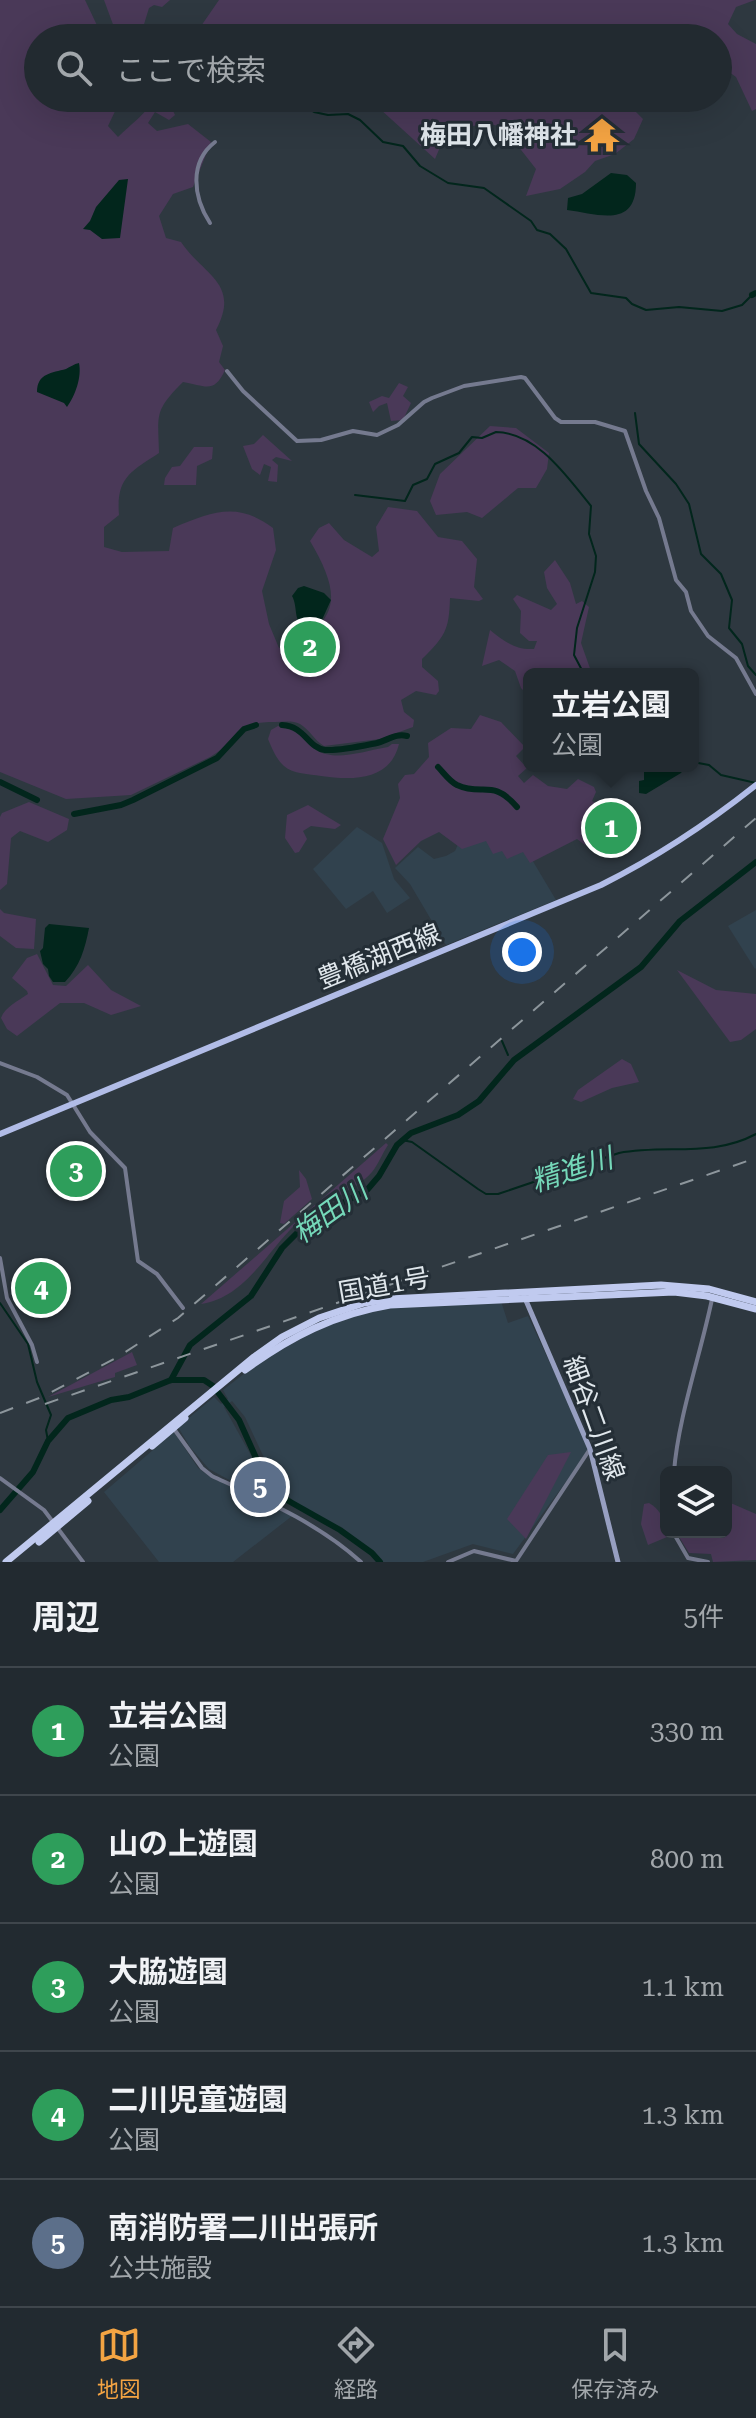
<!DOCTYPE html>
<html lang="ja">
<head>
<meta charset="utf-8">
<style>
  :root { --surface:#222a30; --page:#2e363c; --text:#f1f3f6; --muted:#a2a7ab; --line:#3f464c; --accent:#f4a443 }
  body { margin:0; font-family:"Roboto Serif","Noto Sans JP",serif; background:var(--page); color:var(--text) }
  .controls { position:absolute; right:24px; bottom:24px; display:grid; overflow:hidden; border-radius:12px; box-shadow:0 8px 32px #0002 }
  .controls button { width:72px; height:72px; display:grid; place-items:center; padding:0; border:0; border-bottom:2px solid var(--line); background:var(--surface); color:var(--text); font:40px sans-serif }
  .you { position:absolute; left:522px; top:952px; width:28px; height:28px; margin:-20px; border:6px solid #fff; border-radius:50%; background:#1a73e8; box-shadow:0 0 0 12px #1a73e833 }
  .badge { display:grid; place-items:center; width:52px; height:52px; border-radius:50%; background:var(--accent); color:#fff; font-size:26px; font-weight:700 }
  .pin { position:absolute; translate:-50% -50%; border:4px solid #fff; box-shadow:0 2px 8px #0006 }
  .popup { position:absolute; left:523px; top:668px; width:176px; height:104px; box-sizing:border-box; display:grid; place-content:center; border-radius:12px; background:var(--surface); filter:drop-shadow(0 2px 6px #0005); font-size:26px; white-space:nowrap; color:var(--muted) }
  .popup b { font-size:30px; color:var(--text) }
  .popup::after { content:''; position:absolute; left:50%; top:100%; margin-left:-16px; border:16px solid transparent; border-top-color:var(--surface) }
  .list { margin:0; padding:0; list-style:none }
  h2 { display:flex; justify-content:space-between; align-items:center; height:104px; margin:0; padding:0 32px; font-size:34px }
  h2 small { font-size:26px; font-weight:400; color:var(--muted) }
  .list li { display:grid; grid-template-columns:52px 1fr auto; gap:24px; align-items:center; box-sizing:border-box; height:128px; padding:0 32px; border-top:2px solid var(--line) }
  .list b { display:block; font-size:30px; white-space:nowrap }
  .list p { margin:0; font-size:26px; white-space:nowrap; color:var(--muted) }
  .list em { font-size:26px; font-style:normal; color:var(--muted) }
  .icon { flex:none; width:44px; height:44px; fill:none; stroke:currentColor; stroke-width:2; stroke-linecap:round; stroke-linejoin:round }
  .map { position:relative; flex:none; width:756px; height:1562px; overflow:hidden }
  .search { position:absolute; background:var(--surface); box-shadow:0 8px 32px #0002; left:24px; right:24px; top:24px; height:88px; display:flex; align-items:center; gap:20px; box-sizing:border-box; padding:0 28px; border-radius:44px; color:var(--muted); font-size:30px }
  .sheet { height:744px; background:var(--surface) }
  nav { display:flex; justify-content:space-around; align-items:center; box-sizing:border-box; height:112px; border-top:2px solid var(--line); background:var(--surface); font-size:22px; color:var(--muted) }
  nav a { display:grid; justify-items:center; gap:4px }
  nav .on { color:var(--accent) }
  .map>svg:first-child { display:block }
  .built { fill:#31424e }
  .green { fill:#4a3958 }
  .water { fill:#02261c }
  .lines { fill:none; stroke-linecap:round; stroke-linejoin:round }
  .stream { stroke:#02261c; stroke-width:2 }
  .river { stroke:#02261c; stroke-width:6 }
  .tertiary { stroke:#757a8f; stroke-width:4 }
  .secondary { stroke:#979fc1; stroke-width:5 }
  .primary { stroke:#b1bce7; stroke-width:6 }
  .trunk { stroke:#c0caef; stroke-width:7 }
  .rail { stroke:#8d969c; stroke-width:2; stroke-dasharray:14 14; stroke-linecap:butt }
  .labels { text-anchor:middle; dominant-baseline:central; stroke-width:6; stroke-linejoin:round; paint-order:stroke }
  .poi-label { font-size:26px; font-weight:bold; fill:#e0e7ec; stroke:#242e36; text-anchor:end }
  .street-label { font-size:26px; fill:#e0e7ec; stroke:#242e36 }
  .water-label { font-size:28px; font-style:italic; fill:#75d8b9; stroke:#242e36 }
</style>
</head>
<body>
<div class="map">
<svg width="756" height="1562" viewBox="0 0 756 1562">
  <rect width="100%" height="100%" fill="#2e3840"/>
  <g class="built">
    <path d="M357,827l25,16 12,36 16,19 -23,15 -14,-22 -27,18 -33,-40z"/>
    <path d="M460,840h29l36,8 31,52 -110,45 -36,-61 -15,-16 23,-21 16,12 12,-3 9,-5z"/>
    <path d="M756,910v58l-1,1 -27,-43z"/>
    <path d="M501,1301l7,22 20,-7 62,133 -77,105 -40,-10 -50,18h-40l-43,-36 -8,-2 -35,-20 -12,-11 -18,-29 -22,-47 -13,-16 -8,6 40,72 -16,11 -39,-21 -19,-22 -12,-20 36,-30 7,7 7,-5 -5,-9 40,-31 67,-36 48,-14z"/>
    <path d="M174,1432l24,36 11,8 83,40 -59,46h-74l-55,-70z"/>
  </g>
  <g class="green">
    <path d="M0,0h85l18,38h-65v60h79l1,7 -10,21 10,11c12,-12 29,-24 37,-39h12l8,17 -6,5 -14,-8 -7,11 9,8 31,-7 23,18 -18,45 -20,7 -14,22 7,22 15,4c22,33 60,41 35,88l7,16 -4,16 6,8c-11,24 -19,16 -42,12 -29,29 -25,32 -24,71 -29,19 -43,25 -40,62l-15,12v20l18,5 47,-1 4,-23c39,-16 64,-27 100,0l3,22 -14,41 7,33 10,24c63,-24 63,-53 31,-107l9,-13 10,-5 15,17 28,17 7,-6 -3,-24 12,-20 29,4 21,26 24,4 15,18 -3,28 9,12 -4,2 -29,-3c-1,33 -5,38 -28,61v8l16,14 1,10 -3,4 -20,-4 -15,9 3,12 10,8 -1,7 -33,12 -56,7c-10,-6 -14,-16 -24,-22 -8,-4 -17,-2 -25,-2 -48,0 -32,16 -65,35l-79,38 -65,4 -66,-27z"/>
    <path d="M104,0h66l-8,7 -8,-2 -5,3 -8,26 -23,4z"/>
    <path d="M219,0h536l-19,7 -8,17 9,10 19,10v65l-4,2 -16,-34 -18,-13v-26h-512l-7,-9z"/>
    <path d="M346,98h284l3,11 10,10 -9,20 -19,15 -20,7 -10,11 -25,17 -34,7 10,-27 -33,-42 -18,-4 -39,10 -11,26 -55,-50 -23,-5z"/>
    <path d="M399,383l9,4 -5,9 8,7 -8,17 -12,1 -4,-18 -8,3 -6,6 -4,-10 13,-6 7,2z"/>
    <path d="M490,426l26,2 33,25 -2,16 -11,19h-18l-36,30 -15,-6 -31,3 -6,-14 10,-27z"/>
    <path d="M263,435l29,26 -16,-4 -4,3 6,5 -1,17 -9,-1 3,-14 -7,-3 -4,11 -8,-6 -9,-23 11,-2z"/>
    <path d="M194,447h19l-1,12 -15,7 -1,19h-32l1,-7 7,-11 8,-1z"/>
    <path d="M555,560l15,23 6,21 6,-3 7,6 -8,36 11,31h-63v22l-8,-8 -6,-17 -16,-11 -17,6 8,-36c15,12 25,20 44,19l3,-8h-8l-9,-8 1,-22 -8,-12 4,-4 34,15 6,-6 -10,-16 -3,-16z"/>
    <path d="M480,715l21,7 24,25 -9,9 11,12 -9,8 6,7 9,-8 15,11 19,3 11,-10 16,8 2,5 -4,9 5,3 -2,6 18,10 3,-4 14,8 -13,20 -20,-12 5,-7 -4,-3 -13,23 -8,-6 -47,24 -7,-11 -16,7 -5,-8 -9,3 -7,-13 -24,8 -23,-17 -18,9 -25,24 -13,-26 17,-41 -2,-14 7,-9 9,-1 15,-17 -1,-14 23,-15 20,1z"/>
    <path d="M278,726l22,5c19,38 53,22 88,16l4,-3h7c-9,38 -48,36 -78,32 -12,-2 -28,-2 -37,-10 -8,-7 -12,-18 -16,-27l3,-9z"/>
    <path d="M29,802l40,17 -2,11 -19,12 -28,-11 -9,7 -4,46 -7,6v-73l2,-4z"/>
    <path d="M308,805l33,20 -6,4 -24,-3 -8,5 4,8 -8,13 -4,1 -10,-15 2,-23z"/>
    <path d="M0,909l4,4 32,6 -2,30 -18,-1 -16,-12z"/>
    <path d="M37,954l16,31 13,1 22,-21 23,25 30,16 -30,9 -27,-12h-24l-43,33 -10,-7 -6,-11c4,-11 17,-17 27,-24l-1,-3 -15,-13 15,-20z"/>
    <path d="M677,970l39,20 40,4v35l-15,11 -11,2z"/>
    <path d="M622,1059l9,5 8,18 -27,6 -31,14 -8,-3 5,-9z"/>
    <path d="M386,1143l2,2c-6,9 -10,20 -16,27 -18,21 -51,30 -73,49 -32,29 -52,76 -98,83z"/>
    <path d="M299,1170l7,9 6,20 -28,25 -4,-1 4,-22 16,-14z"/>
    <path d="M132,1352l5,13 -22,8v4l-67,20z"/>
    <path d="M571,1452l-45,87 -19,-20 41,-64z"/>
    <path d="M726,1501l30,13v46l-43,2 -2,-8 -22,-1 -13,-21h50z"/>
    <path d="M649,1503c14,8 16,20 18,34l-19,8 -7,-21 3,-20z"/>
  </g>
  <g class="water">
    <path d="M611,173l16,2 9,8c0,46 -38,31 -69,27l1,-12 14,-4z"/>
    <path d="M128,179l-8,59 -18,1 -12,-9 -7,-1 7,-8 6,-14 23,-27z"/>
    <path d="M79,363c3,14 -4,33 -12,44l-3,-4 -27,-11c0,-19 15,-19 29,-23 4,-2 8,-5 13,-6z"/>
    <path d="M304,586l20,7 7,7 -10,22 -10,7c-20,-3 -12,-21 -19,-33l6,-8z"/>
    <path d="M644,766h42l-5,7 -35,21 -7,-1v-12l5,-1z"/>
    <path d="M49,924l40,4c-4,21 -9,38 -24,54h-12l-4,-6 -1,-7 -5,-5 -3,-13 3,-3 2,-20z"/>
  </g>
  <g class="lines">
    <g class="stream">
      <path d="M297,98l3,6 14,8 14,3 20,-1 12,6 23,22 20,4 17,20 28,17 36,5 47,33 6,9 13,4 16,15 25,44 35,5 6,6 14,6 33,-3 43,4 20,-6 10,-10"/>
      <path d="M635,413l4,31 37,40 13,20 12,50 20,20 11,26 -3,28 13,16 6,22 8,9"/>
      <path d="M355,495l50,6 8,-16 14,-6 8,-15 24,-11 13,-16 10,1 14,-6c42,1 71,45 95,74l-2,28 7,22 -1,16 -18,56 -3,27 10,19"/>
      <path d="M693,762l16,3 12,10 35,8"/>
      <path d="M502,1041l6,14"/>
      <path d="M402,1140l10,2 66,47 8,5h12l121,-41c48,-9 92,5 137,-19"/>
      <path d="M0,1303l28,41 9,38 14,33 -5,15 2,11"/>
    </g>
    <g class="river">
      <path d="M752,295l4,-2"/>
      <path d="M282,725c23,1 26,23 43,25 15,1 37,-4 52,-7 11,-3 19,-10 30,-7"/>
      <path d="M438,767c6,6 11,14 19,18 26,12 35,-7 60,22"/>
      <path d="M0,782l37,18"/>
      <path d="M74,814l47,-9 12,-5 84,-42 27,-29 12,-4"/>
      <path d="M171,1380l19,-35 61,-49 31,-48 27,-27 58,-31 12,-14 18,-31 14,-12 47,-18 21,-14 35,-41 127,-93 39,-46 76,-59"/>
      <path d="M0,1510l33,-38 15,-31 20,-23 43,-18 18,-3 42,-17h33l9,6 26,34 22,49 17,26 62,35 32,23 8,9"/>
    </g>
    <g class="tertiary">
      <path d="M210,223c-17,-26 -21,-61 5,-81"/>
      <path d="M227,371l16,20 54,50 24,-1 32,-9 24,4 21,-10 26,-23 8,-4 32,-12 57,-9 4,1 30,40 6,4h34l30,9 21,60 13,27 17,62 10,12 5,19 17,25 28,22 20,36"/>
      <path d="M0,1063l37,14 30,18 23,37 35,36 13,93 19,13 26,34"/>
      <path d="M0,1258l7,40 25,47 5,17"/>
      <path d="M174,1429l28,39 10,8c52,24 106,47 149,86"/>
      <path d="M674,1472c4,-54 27,-119 38,-173"/>
      <path d="M0,1478l44,32 39,52"/>
      <path d="M673,1532l15,26 20,4"/>
      <path d="M448,1562l26,-11 42,10 74,-112"/>
    </g>
    <path class="secondary" d="M524,1296l66,153 28,113"/>
    <path class="primary" d="M0,1134l601,-249c56,-28 106,-61 155,-100"/>
    <g class="trunk">
      <path d="M245,1370c45,-33 90,-56 145,-65l284,-13 33,4 49,13"/>
      <path d="M152,1446l33,-28"/>
      <path d="M39,1542l49,-41"/>
      <path d="M6,1562l248,-205 28,-20 37,-19 45,-15 26,-4 271,-14 48,4 47,13"/>
    </g>
    <g class="rail">
      <path d="M45,1404l711,-246"/>
      <path d="M0,1413l42,-16 74,-39 62,-40 578,-500"/>
    </g>
  </g>
  <defs>
    <g id="temple-bare" transform="scale(2.76)"><path d="M0-6L5-2H3V0L6.5 2.5H4V6H1.5V3h-3V6H-4V2.5H-6.5L-3 0V-2H-5Z" fill="#f4a443" stroke="#242e36" stroke-width="2.5" paint-order="stroke"/></g>
  </defs>
  <g fill-rule="evenodd">
    <use href="#temple-bare" x="602" y="135"/>
  </g>
  <g class="labels">
    <g class="poi-label">
      <text x="576" y="135">梅田八幡神社</text>
    </g>
    <g class="street-label">
      <text transform="translate(379 956) rotate(-22)">豊橋湖西線</text>
      <text transform="translate(384 1285) rotate(-10)">国道1号</text>
      <text transform="translate(594 1418) rotate(70)">細谷二川線</text>
    </g>
    <g class="water-label">
      <text transform="translate(572 1170) rotate(-18)">精進川</text>
      <text transform="translate(330 1212) rotate(-36)">梅田川</text>
    </g>
  </g>
</svg>
<div class="controls">
<button><svg class="icon" aria-label="layers" viewBox="0 0 24 24"><path d="M12 4l9 5-9 5-9-5zM3 14l9 5 9-5"/></svg></button>
</div>
<div class="you"></div>
<div class="pin badge" style="left:611px;top:828px;background:#2e9e5b">1</div>
<div class="popup"><b>立岩公園</b>公園</div>
<div class="pin badge" style="left:310px;top:647px;background:#2e9e5b">2</div>
<div class="pin badge" style="left:76px;top:1171px;background:#2e9e5b">3</div>
<div class="pin badge" style="left:41px;top:1288px;background:#2e9e5b">4</div>
<div class="pin badge" style="left:260px;top:1487px;background:#5c6f8a">5</div>
<div class="search"><svg class="icon" aria-label="search" viewBox="0 0 24 24"><circle cx="10" cy="10" r="6"/><path d="M15 15l6 6"/></svg>ここで検索</div>
</div>
<section class="sheet">
<h2>周辺<small>5件</small></h2>
<ul class="list">
<li><span class="badge" style="background:#2e9e5b">1</span><div><b>立岩公園</b><p>公園</p></div><em>330 m</em></li>
<li><span class="badge" style="background:#2e9e5b">2</span><div><b>山の上遊園</b><p>公園</p></div><em>800 m</em></li>
<li><span class="badge" style="background:#2e9e5b">3</span><div><b>大脇遊園</b><p>公園</p></div><em>1.1 km</em></li>
<li><span class="badge" style="background:#2e9e5b">4</span><div><b>二川児童遊園</b><p>公園</p></div><em>1.3 km</em></li>
<li><span class="badge" style="background:#5c6f8a">5</span><div><b>南消防署二川出張所</b><p>公共施設</p></div><em>1.3 km</em></li>
</ul>
</section>
<nav>
<a class="on"><svg class="icon" aria-label="map" viewBox="0 0 24 24"><path d="M3 6l6-2 6 2 6-2v14l-6 2-6-2-6 2zM9 4v14M15 6v14"/></svg>地図</a>
<a><svg class="icon" aria-label="directions" viewBox="0 0 24 24"><path d="M12 3l9 9-9 9-9-9zM9 14v-3h6M13 9l2 2-2 2"/></svg>経路</a>
<a><svg class="icon" aria-label="saved" viewBox="0 0 24 24"><path d="M7 4h10v16l-5-4-5 4z"/></svg>保存済み</a>
</nav>
</body>
</html>
